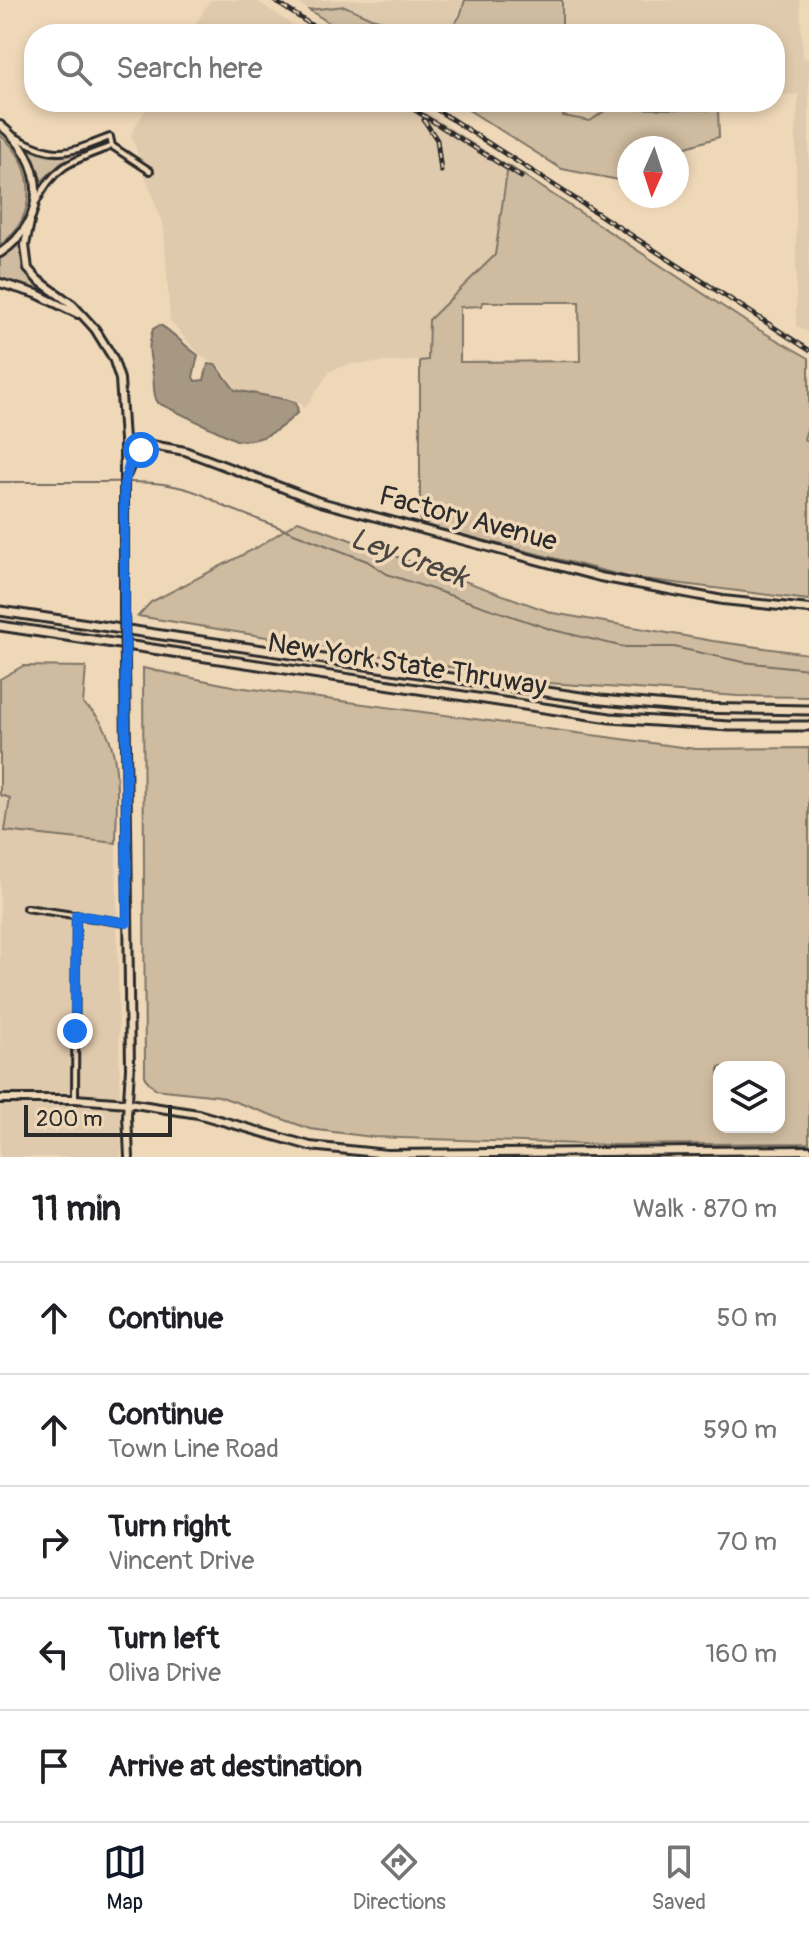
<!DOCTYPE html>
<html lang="en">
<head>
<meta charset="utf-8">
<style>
  :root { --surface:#fff; --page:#f6f6f6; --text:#202124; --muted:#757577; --line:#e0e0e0; --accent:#111827 }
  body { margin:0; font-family:Pangolin,sans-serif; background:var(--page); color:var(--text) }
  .controls { position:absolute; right:24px; bottom:24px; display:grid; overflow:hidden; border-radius:16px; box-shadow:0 4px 12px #0003 }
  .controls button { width:72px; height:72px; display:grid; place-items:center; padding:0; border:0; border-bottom:2px solid var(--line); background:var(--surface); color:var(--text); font:40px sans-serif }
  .compass { position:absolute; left:617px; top:136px; width:72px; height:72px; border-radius:50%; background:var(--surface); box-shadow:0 4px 12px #0003; rotate:183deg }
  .scale { position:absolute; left:24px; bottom:20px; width:148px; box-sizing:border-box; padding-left:8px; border:4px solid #2b2b2b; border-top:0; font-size:22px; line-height:28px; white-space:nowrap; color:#2b2b2b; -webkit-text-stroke:6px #efd8b8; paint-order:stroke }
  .stop { position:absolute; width:24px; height:24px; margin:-18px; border:6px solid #1a73e8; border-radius:50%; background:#fff }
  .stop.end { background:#1a73e8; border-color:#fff; box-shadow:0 2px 8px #0008 }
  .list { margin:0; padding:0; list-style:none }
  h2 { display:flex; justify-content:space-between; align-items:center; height:104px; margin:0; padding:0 32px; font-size:34px }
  h2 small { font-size:26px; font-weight:400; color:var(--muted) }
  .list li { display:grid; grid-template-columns:52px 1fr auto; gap:24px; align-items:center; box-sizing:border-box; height:112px; padding:0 32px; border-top:2px solid var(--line) }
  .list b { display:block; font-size:30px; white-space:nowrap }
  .list p { margin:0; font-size:26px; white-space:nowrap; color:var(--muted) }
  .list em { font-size:26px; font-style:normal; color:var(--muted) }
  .icon { flex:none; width:44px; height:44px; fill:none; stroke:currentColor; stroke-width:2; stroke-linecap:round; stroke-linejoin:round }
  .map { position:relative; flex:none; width:809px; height:1157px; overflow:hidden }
  .search { position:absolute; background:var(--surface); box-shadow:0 4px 12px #0003; left:24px; right:24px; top:24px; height:88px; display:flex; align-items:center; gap:20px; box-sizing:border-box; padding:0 28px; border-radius:32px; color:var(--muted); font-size:30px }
  .sheet { height:664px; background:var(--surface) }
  nav { display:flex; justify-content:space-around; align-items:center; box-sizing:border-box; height:112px; border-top:2px solid var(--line); background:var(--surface); font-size:22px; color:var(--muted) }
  nav a { display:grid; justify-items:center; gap:4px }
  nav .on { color:var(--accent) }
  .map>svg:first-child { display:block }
  .built { fill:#e0caad }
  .green { fill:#cfbca0; stroke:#7d7466; stroke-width:2; fill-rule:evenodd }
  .water { fill:#a79884; stroke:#756c60; stroke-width:2 }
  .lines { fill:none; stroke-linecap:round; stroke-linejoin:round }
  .stream { stroke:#756c60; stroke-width:2 }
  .street-casing { stroke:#2b2b2b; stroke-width:10 }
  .secondary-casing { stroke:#2b2b2b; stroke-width:12 }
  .primary-casing { stroke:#2b2b2b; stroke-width:12 }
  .highway-casing { stroke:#2b2b2b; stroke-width:13 }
  .street { stroke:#efd8b8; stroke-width:4 }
  .secondary { stroke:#efd8b8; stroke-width:6 }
  .primary { stroke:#efd8b8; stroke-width:6 }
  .highway { stroke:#efd8b8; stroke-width:7 }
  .rail-casing { stroke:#2b2b2b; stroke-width:5 }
  .rail { stroke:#efd8b8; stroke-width:2; stroke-dasharray:6; stroke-linecap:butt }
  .secondary-bridge-casing { stroke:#2b2b2b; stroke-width:12; stroke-linecap:butt }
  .secondary-bridge { stroke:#efd8b8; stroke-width:6 }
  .route { stroke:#1a73e8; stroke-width:10 }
  .labels { text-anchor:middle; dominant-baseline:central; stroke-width:7; stroke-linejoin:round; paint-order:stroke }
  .street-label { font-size:28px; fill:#2b2b2b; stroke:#efd8b8 }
  .water-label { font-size:30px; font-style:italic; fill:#4a4641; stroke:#efd8b8 }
</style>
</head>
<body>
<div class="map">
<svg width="809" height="1157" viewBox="0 0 809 1157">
  <rect width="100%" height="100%" fill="#efd8b8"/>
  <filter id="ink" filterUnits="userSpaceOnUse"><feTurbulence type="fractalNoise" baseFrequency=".0125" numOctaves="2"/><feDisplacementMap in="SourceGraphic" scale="16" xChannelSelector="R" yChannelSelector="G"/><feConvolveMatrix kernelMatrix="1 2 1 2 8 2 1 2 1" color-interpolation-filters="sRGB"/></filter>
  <g filter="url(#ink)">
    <g class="built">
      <path d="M210,0h45l52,34h-117z"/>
      <path d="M293,0h172l-14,29 -29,2 -51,-13 -26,-12 -36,4z"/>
      <path d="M562,0h238l3,58 6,1v274l-13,-7v-201l3,-30 -24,-1v-60h-213z"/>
      <path d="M150,102h262l96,63 -13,90 -66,65 -1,40 -78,4 -20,7 -25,37 -8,-8 -61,-11 -15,-22 -19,-10 -32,-36 -6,-92 -33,-95z"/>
      <path d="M562,102h177l-21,8 -109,-2 -19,13 -27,-5z"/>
      <path d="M0,795l11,2 -5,34 110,12 5,314h-121z"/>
    </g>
    <g class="green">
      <path d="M465,0h97v34h-215l-38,-24 36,-4 26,12 51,13 29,-2 9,-13z"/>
      <path d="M456,102h106l1,14 27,5 19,-13 109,2 1,27 -42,13v-2h-48v34l-67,-13z"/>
      <path d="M0,135c37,29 39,82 0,110z"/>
      <path d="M100,144v3l-39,16 -19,18 -15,-34c26,17 46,7 73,-3z"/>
      <path d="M508,165l246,162 55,31v65l-5,16 5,4v157l-181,-23 -208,-53v-163l8,-1 1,-40 66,-65zM483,302h96l1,59 -120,1v-55l22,-1z"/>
      <path d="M22,239c-3,41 7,35 33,59l-55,-20v-19z"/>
      <path d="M298,521l255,92 160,28 96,13v43l-71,-1 -190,-13 -410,-67 13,-14 107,-55z"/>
      <path d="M23,666l63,1 -3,37c43,28 33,95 33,139l-111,-12 5,-33 -10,-3v-116z"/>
      <path d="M143,668l94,19 459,62 113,-1v395l-198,2 -239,-8 -62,-8 -91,-33 -64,-7 -10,-11zM719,1067h60v60h-60z"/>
    </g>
    <path class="water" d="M160,325c11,5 25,22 38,30l-5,22 2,4 9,-1 4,-16 8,1 19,25 54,10 7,3 2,9c-18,18 -36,31 -62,28l-78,-37c-6,-9 -3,-17 -5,-27 -2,-21 -7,-23 0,-47z"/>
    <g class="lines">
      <path class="stream" d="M0,482c30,0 59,0 89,0 47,0 93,-4 134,24l144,55 20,13 166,56 71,17h50l69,15 66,7"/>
      <g class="street-casing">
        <g id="street">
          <path d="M14,136c42,24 52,18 96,1l2,9 38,25"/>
          <path d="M37,201c18,-38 40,-41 75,-55"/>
          <path d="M26,908l101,15"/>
          <path d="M75,1099l1,-184"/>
        </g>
      </g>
      <g class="secondary-casing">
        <g id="secondary">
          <path d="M30,222l-5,23 3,24 10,11 35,25 22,24 18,29 7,21 4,61v173"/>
          <path d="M0,283l37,11 41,20"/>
          <path d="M124,440l61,11 135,51 280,75 123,23 86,9"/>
          <path d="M127,474l9,-21 17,-6"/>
          <path d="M125,665l5,403 -3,48 2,41"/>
          <path d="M0,1099h75l53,4 70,11 112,32 77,8 422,-4"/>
        </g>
      </g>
      <g class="primary-casing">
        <path id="primary" d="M0,125c46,35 50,95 0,128"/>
      </g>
      <g class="highway-casing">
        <g id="highway">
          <path d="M0,611l601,89 89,8 119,2"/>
          <path d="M0,626l610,92 119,8h80"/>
        </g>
      </g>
      <use href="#street" class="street"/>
      <use href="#secondary" class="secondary"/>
      <use href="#primary" class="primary"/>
      <use href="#highway" class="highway"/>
      <g class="rail-casing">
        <g id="rail">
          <path d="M273,0l52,34"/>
          <path d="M402,102l119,75"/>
          <path d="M425,102l384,248"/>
          <path d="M424,120l13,20 4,31"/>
        </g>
      </g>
      <use href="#rail" class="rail"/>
      <g class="secondary-bridge-casing">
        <path id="secondary-bridge" d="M124,613l1,52"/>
      </g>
      <use href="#secondary-bridge" class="secondary-bridge"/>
    </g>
  </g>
  <g class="lines" filter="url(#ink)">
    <path class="route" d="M75,1031l1,-116 51,8 -3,-438 5,-20 12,-15"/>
  </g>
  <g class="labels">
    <g class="street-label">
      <text transform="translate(468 519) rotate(15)">Factory Avenue</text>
      <text transform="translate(407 665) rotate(9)">New York State Thruway</text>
    </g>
    <g class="water-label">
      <text transform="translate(409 558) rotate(20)">Ley Creek</text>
    </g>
  </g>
</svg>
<div class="controls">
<button><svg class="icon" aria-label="layers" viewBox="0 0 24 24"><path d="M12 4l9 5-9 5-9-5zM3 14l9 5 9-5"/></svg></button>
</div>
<svg class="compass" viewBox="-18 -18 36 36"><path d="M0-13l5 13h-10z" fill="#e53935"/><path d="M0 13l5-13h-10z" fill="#757577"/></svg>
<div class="scale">200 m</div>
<div class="stop" style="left:141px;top:450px"></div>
<div class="stop end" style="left:75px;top:1031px"></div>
<div class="search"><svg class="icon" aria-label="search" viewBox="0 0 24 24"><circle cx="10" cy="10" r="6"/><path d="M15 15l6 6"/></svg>Search here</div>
</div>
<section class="sheet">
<h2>11 min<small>Walk · 870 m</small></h2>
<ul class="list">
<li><svg class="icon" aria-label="ahead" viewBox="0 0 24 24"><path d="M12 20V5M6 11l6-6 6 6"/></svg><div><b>Continue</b></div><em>50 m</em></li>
<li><svg class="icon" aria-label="ahead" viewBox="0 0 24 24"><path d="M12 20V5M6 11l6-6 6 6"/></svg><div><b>Continue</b><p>Town Line Road</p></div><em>590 m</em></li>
<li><svg class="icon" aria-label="right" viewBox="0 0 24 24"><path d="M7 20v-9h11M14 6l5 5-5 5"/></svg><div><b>Turn right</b><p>Vincent Drive</p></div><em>70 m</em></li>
<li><svg class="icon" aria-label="left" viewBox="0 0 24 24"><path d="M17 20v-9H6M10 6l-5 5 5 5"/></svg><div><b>Turn left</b><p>Oliva Drive</p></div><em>160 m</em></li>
<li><svg class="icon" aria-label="arrive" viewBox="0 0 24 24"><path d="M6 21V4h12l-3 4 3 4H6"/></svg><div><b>Arrive at destination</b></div></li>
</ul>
</section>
<nav>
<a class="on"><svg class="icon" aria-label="map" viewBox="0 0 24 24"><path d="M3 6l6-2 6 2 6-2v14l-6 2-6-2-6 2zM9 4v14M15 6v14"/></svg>Map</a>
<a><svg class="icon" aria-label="directions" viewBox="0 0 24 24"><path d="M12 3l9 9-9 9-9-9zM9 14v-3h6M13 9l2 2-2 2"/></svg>Directions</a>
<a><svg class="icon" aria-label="saved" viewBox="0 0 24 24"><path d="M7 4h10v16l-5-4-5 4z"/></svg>Saved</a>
</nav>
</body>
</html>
